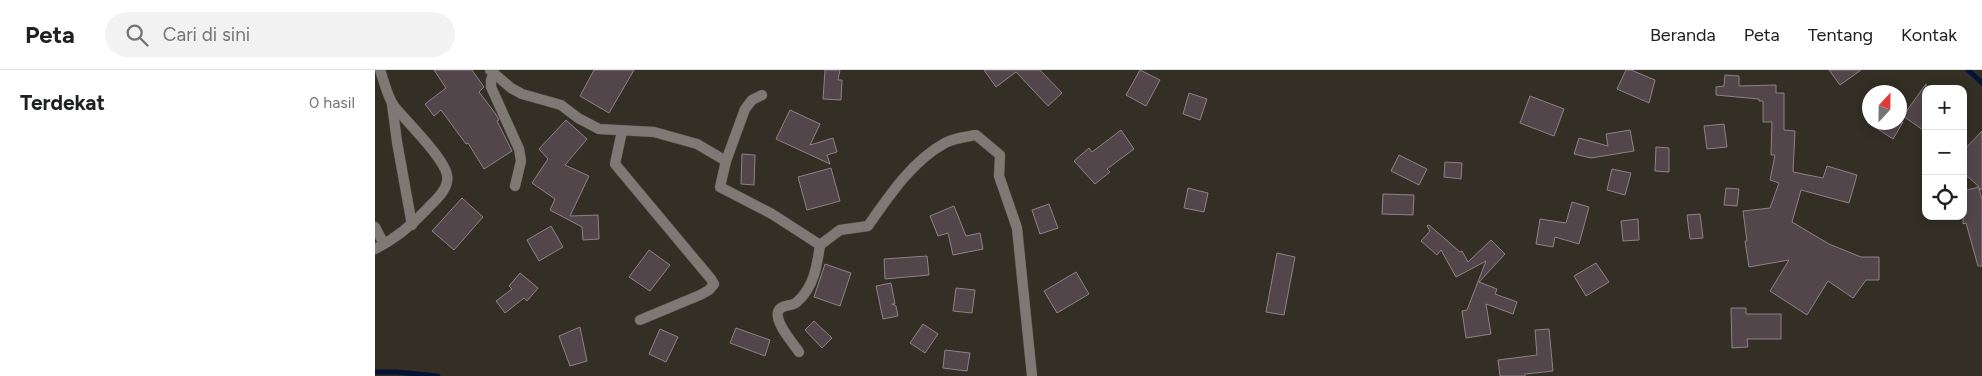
<!DOCTYPE html>
<html lang="id">
<head>
<meta charset="utf-8">
<style>
  :root { --surface:#fff; --page:#f2f2f2; --text:#202124; --muted:#757577; --line:#e0e0e0 }
  body { margin:0; font-family:Figtree,sans-serif; background:var(--page); color:var(--text) }
  .controls { position:absolute; right:15px; top:15px; display:grid; overflow:hidden; border-radius:10px; box-shadow:0 2px 12px #0003 }
  .controls button { width:45px; height:45px; display:grid; place-items:center; padding:0; border:0; border-bottom:1px solid var(--line); background:var(--surface); color:var(--text); font:25px sans-serif }
  .compass { position:absolute; left:1487px; top:15px; width:45px; height:45px; border-radius:50%; background:var(--surface); box-shadow:0 2px 12px #0003; rotate:22deg }
  .list { margin:0; padding:0; list-style:none }
  h2 { display:flex; justify-content:space-between; align-items:center; height:65px; margin:0; padding:0 20px; font-size:21px }
  h2 small { font-size:16px; font-weight:400; color:var(--muted) }
  .icon { flex:none; width:28px; height:28px; fill:none; stroke:currentColor; stroke-width:2; stroke-linecap:round; stroke-linejoin:round }
  .map { position:relative; flex:none; width:1607px; height:306px; overflow:hidden }
  header { display:flex; align-items:center; gap:30px; box-sizing:border-box; height:70px; padding:0 25px; background:var(--surface); border-bottom:1px solid var(--line) }
  header strong { font-size:24px }
  nav { display:flex; gap:28px; margin-inline-start:auto; font-size:18px }
  .search { width:350px; height:45px; background:var(--page); display:flex; align-items:center; gap:12px; box-sizing:border-box; padding:0 18px; border-radius:28px; color:var(--muted); font-size:19px }
  main { display:flex }
  aside { flex:1; background:var(--surface) }
  .map>svg:first-child { display:block }
  .lines { fill:none; stroke-linecap:round; stroke-linejoin:round }
  .stream { stroke:#041435; stroke-width:5 }
  .building { fill:#53464b; stroke:#8f8186 }
  .street-casing { stroke:#514d44; stroke-width:11 }
  .street { stroke:#7f7976; stroke-width:10 }
</style>
</head>
<body>
<header>
<strong>Peta</strong>
<div class="search"><svg class="icon" aria-label="search" viewBox="0 0 24 24"><circle cx="10" cy="10" r="6"/><path d="M15 15l6 6"/></svg>Cari di sini</div>
<nav><a>Beranda</a><a>Peta</a><a>Tentang</a><a>Kontak</a></nav>
</header>
<main>
<aside>
<h2>Terdekat<small>0 hasil</small></h2>
<ul class="list">
</ul>
</aside>
<div class="map">
<svg width="1607" height="306" viewBox="0 0 1607 306">
  <rect width="100%" height="100%" fill="#332f25"/>
  <g class="lines">
    <g class="stream">
      <path d="M1593,0l14,13"/>
      <path d="M0,302h22l41,4"/>
    </g>
  </g>
  <g class="building">
    <path d="M59,0h38l12,17 -5,5 16,21 4,7 -2,1 15,30 -28,18 -16,-26 -2,1 -25,-34 -7,6 -9,-12 21,-16z"/>
    <path d="M219,0h40l-25,43 -29,-17z"/>
    <path d="M450,0h15l-2,10h4l-1,20 -18,-1z"/>
    <path d="M609,0h56l22,23 -14,13 -32,-34 -20,15z"/>
    <path d="M765,0l20,10 -14,26 -20,-11z"/>
    <path d="M1251,0h5l24,10 -6,23 -32,-14z"/>
    <path d="M1454,0h32l-21,15z"/>
    <path d="M1350,5l14,1v10l37,-1v8h8v37l11,1 -2,41 30,6 4,-12 30,9 -8,28 -48,-13 -9,32 37,22 32,13h18v23h-13l-13,18 -25,-17 -21,34 -37,-24 19,-31 -40,7 -4,-26h2l-4,-30 27,-3 9,-25 -9,-3 5,-25h-4l1,-33h-9v-21h-4v-2l-43,-4v-8l8,-1z"/>
    <path d="M1551,14v48l-23,-16z"/>
    <path d="M814,23l18,6 -7,21 -17,-6z"/>
    <path d="M1155,26l34,13 -10,27 -34,-13z"/>
    <path d="M415,40l30,14 -10,21 23,-7 4,14 -10,3 3,9 -54,-25z"/>
    <path d="M191,50l21,19 -22,26 24,11 -19,40 28,-1 1,24 -16,1 -1,-13 -32,-17 5,-11 -23,-16 16,-24 -9,-10z"/>
    <path d="M1492,52h36l-10,17z"/>
    <path d="M1349,54l3,23 -20,2 -3,-23z"/>
    <path d="M746,60l13,19 -27,20 3,3 -15,12 -21,-23 15,-13 3,4z"/>
    <path d="M1255,60l4,21 -43,7 -17,-4 5,-16 29,8 -2,-12z"/>
    <path d="M1607,61v59l-3,-2 3,11v67h-4l-12,-43 -3,1v-33l16,-4 -16,-15v-21z"/>
    <path d="M1281,77l13,1v24l-14,-1z"/>
    <path d="M367,84l13,1 -1,30 -13,-1z"/>
    <path d="M1024,85l28,14 -8,16 -28,-14z"/>
    <path d="M1070,92l17,1 -1,16 -17,-2z"/>
    <path d="M456,98l9,33 -33,9 -9,-33z"/>
    <path d="M1237,99l19,4 -6,22 -18,-5z"/>
    <path d="M813,118l20,5 -4,19 -20,-4z"/>
    <path d="M1351,118l13,1 -2,17 -13,-1z"/>
    <path d="M1008,124l31,1 -1,20 -31,-1z"/>
    <path d="M87,128l21,19 -29,33 -22,-19z"/>
    <path d="M1197,132l17,5 -10,37 -24,-7 -2,10 -17,-3 4,-25 26,4z"/>
    <path d="M674,134l9,24 -18,6 -8,-24z"/>
    <path d="M579,136l12,30 14,-3 3,16 -30,6 -5,-22 -10,3 -8,-20z"/>
    <path d="M1325,144l3,24 -13,1 -3,-24z"/>
    <path d="M1263,149l1,21 -16,1 -2,-20z"/>
    <path d="M1054,155l31,27 2,-1 6,11 23,-22 14,14 -26,28 18,7 -2,5 22,8 -4,12 -27,-10 5,30 -25,4 -4,-27 5,-1 19,-49 -30,16 -15,-27 -4,5 -16,-14 9,-10 -3,-5z"/>
    <path d="M176,156l12,21 -24,14 -12,-21z"/>
    <path d="M274,180l21,15 -20,26 -21,-14z"/>
    <path d="M902,183l18,4 -11,58 -18,-3z"/>
    <path d="M552,186l2,19 -44,4 -1,-20z"/>
    <path d="M1221,193l13,19 -23,14 -12,-20z"/>
    <path d="M450,194l26,9 -11,33 -26,-9z"/>
    <path d="M701,202l13,22 -32,19 -13,-22z"/>
    <path d="M145,203l18,15 -11,13 -3,-3 -19,15 -9,-12 16,-12 -3,-3z"/>
    <path d="M516,213l4,21h-3l4,2 2,10 -15,3 -7,-33z"/>
    <path d="M581,218l19,2 -3,23 -19,-2z"/>
    <path d="M1356,238h15v6h35v25h-34l1,8 -16,1z"/>
    <path d="M439,251l18,17 -10,10 -17,-18z"/>
    <path d="M548,254l15,10 -13,19 -15,-10z"/>
    <path d="M205,257l7,34 -17,5 -11,-30z"/>
    <path d="M361,258l34,12 -5,16 -35,-13z"/>
    <path d="M285,259l18,8 -12,25 -17,-8z"/>
    <path d="M1174,259l4,42 -28,3v2h-25l-2,-16 39,-5 -2,-25z"/>
    <path d="M570,280l25,3 -3,18 -24,-3z"/>
  </g>
  <g class="lines">
    <g class="street-casing">
      <g id="street">
        <path d="M115,0l21,18 11,6 39,11 17,13 21,11 55,3 43,12 29,17 -6,26 52,27 48,31 20,-15 28,-4c21,-30 44,-65 77,-83 9,-5 21,-6 31,-8l24,20 -1,21 18,52 15,148"/>
        <path d="M119,3l-3,7v7l28,62 2,12 -6,25"/>
        <path d="M17,34l5,38 15,83"/>
        <path d="M247,61l-7,33 96,115 3,5 -5,6 -9,5 -60,25"/>
        <path d="M351,91l19,-52 7,-9 10,-5"/>
        <path d="M0,157l9,17"/>
        <path d="M0,179c20,-10 36,-23 51,-39 8,-9 24,-21 21,-35 -3,-17 -41,-54 -53,-69 -7,-10 -10,-25 -14,-36"/>
        <path d="M424,282c-6,-9 -24,-29 -21,-40 2,-8 14,-5 19,-10 17,-15 20,-36 23,-57"/>
      </g>
    </g>
    <use href="#street" class="street"/>
  </g>
</svg>
<div class="controls">
<button>+</button>
<button>−</button>
<button><svg class="icon" aria-label="locate" viewBox="0 0 24 24"><circle cx="12" cy="12" r="6"/><path d="M12 2v4M12 18v4M2 12h4M18 12h4"/></svg></button>
</div>
<svg class="compass" viewBox="-18 -18 36 36"><path d="M0-13l5 13h-10z" fill="#e53935"/><path d="M0 13l5-13h-10z" fill="#757577"/></svg>
</div>
</main>
</body>
</html>
